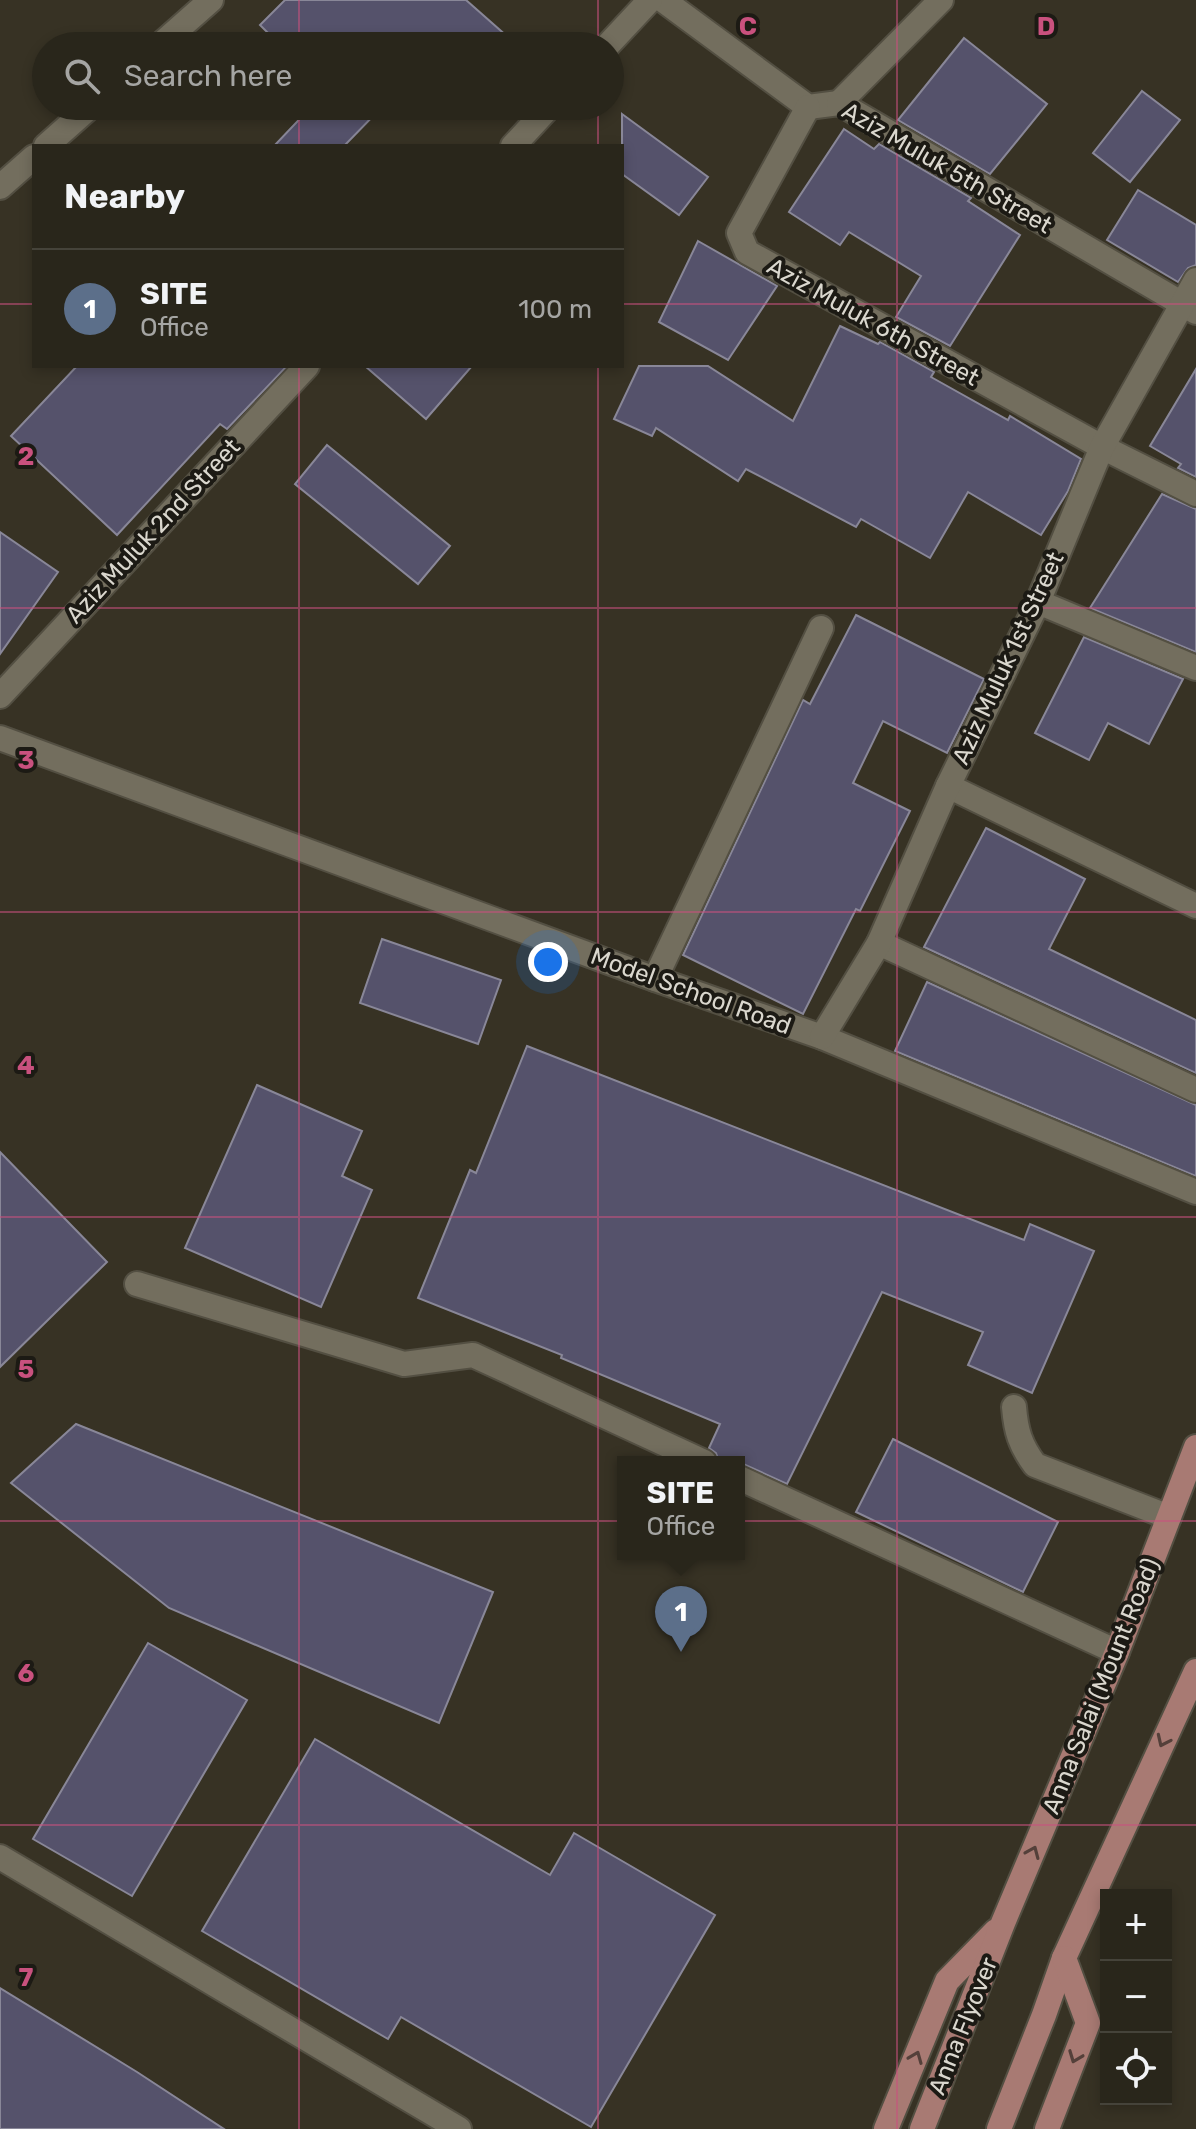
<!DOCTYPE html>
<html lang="en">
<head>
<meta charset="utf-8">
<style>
  :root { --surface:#29261b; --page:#353228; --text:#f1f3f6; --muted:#a5a5a3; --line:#45433a; --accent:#c8a5ee }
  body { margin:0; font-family:Rubik,sans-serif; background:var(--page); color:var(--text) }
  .controls { position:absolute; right:24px; bottom:24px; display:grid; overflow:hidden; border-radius:0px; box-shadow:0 4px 12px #0003 }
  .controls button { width:72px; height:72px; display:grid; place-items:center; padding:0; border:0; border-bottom:2px solid var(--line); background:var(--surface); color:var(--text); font:40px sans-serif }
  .you { position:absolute; left:548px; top:962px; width:28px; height:28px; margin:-20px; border:6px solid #fff; border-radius:50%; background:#1a73e8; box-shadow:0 0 0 12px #1a73e833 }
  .badge { display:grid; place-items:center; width:52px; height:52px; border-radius:50%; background:var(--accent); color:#fff; font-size:26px; font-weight:700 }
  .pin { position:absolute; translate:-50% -66px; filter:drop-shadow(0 2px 4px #0008) }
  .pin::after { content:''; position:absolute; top:42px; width:28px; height:24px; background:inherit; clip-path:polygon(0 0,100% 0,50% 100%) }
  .popup { position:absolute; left:617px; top:1456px; width:128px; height:104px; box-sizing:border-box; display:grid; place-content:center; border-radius:0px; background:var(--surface); filter:drop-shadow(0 2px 6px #0005); font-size:26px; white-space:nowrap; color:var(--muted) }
  .popup b { font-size:30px; color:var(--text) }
  .popup::after { content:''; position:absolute; left:50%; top:100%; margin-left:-16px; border:16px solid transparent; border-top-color:var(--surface) }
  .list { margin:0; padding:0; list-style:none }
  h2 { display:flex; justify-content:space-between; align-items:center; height:104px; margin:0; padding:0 32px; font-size:34px }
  h2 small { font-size:26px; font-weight:400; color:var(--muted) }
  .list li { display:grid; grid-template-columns:52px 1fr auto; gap:24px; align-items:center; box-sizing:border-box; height:120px; padding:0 32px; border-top:2px solid var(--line) }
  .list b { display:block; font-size:30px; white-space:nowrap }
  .list p { margin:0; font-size:26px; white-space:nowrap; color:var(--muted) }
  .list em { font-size:26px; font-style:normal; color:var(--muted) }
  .icon { flex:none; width:44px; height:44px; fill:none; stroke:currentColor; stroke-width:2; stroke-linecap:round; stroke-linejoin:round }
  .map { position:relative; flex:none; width:1196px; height:2129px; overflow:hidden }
  .search { position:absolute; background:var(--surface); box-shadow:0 4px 12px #0003; left:32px; top:32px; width:592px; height:88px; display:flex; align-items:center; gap:20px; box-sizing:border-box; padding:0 28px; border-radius:44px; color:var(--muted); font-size:30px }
  .panel { position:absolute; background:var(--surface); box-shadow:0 4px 12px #0003; left:32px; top:144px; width:592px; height:224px; border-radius:0px }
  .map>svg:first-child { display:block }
  .building { fill:#55526b; stroke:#898798; stroke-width:2 }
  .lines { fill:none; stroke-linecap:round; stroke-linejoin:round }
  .minor-casing { stroke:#534f42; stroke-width:28 }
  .major-casing { stroke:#534f42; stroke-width:28 }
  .minor { stroke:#736e5e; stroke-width:24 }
  .major { stroke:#a87a73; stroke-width:24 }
  .oneway { stroke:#54403a }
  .grid { fill:none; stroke:#c9517e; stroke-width:2; stroke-opacity:0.55 }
  .labels { text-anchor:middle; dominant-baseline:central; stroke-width:8; stroke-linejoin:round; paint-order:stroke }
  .street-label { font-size:24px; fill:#dad7ce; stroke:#1c1a14 }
  .grid-label { font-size:26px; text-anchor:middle; font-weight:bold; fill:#c9517e; stroke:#1c1a14; stroke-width:8; stroke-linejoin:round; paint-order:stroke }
</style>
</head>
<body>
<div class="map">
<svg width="1196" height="2129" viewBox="0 0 1196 2129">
  <rect width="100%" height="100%" fill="#373224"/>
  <g class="building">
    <path d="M285,0h181l52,46h-237l-21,-21z"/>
    <path d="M964,38l83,66 -57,70 -92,-54z"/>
    <path d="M1142,91l38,29 -50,62 -37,-29z"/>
    <path d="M312,106h71l-39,40h-70z"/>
    <path d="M622,114l86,63 -29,38 -57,-41z"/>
    <path d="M844,129l30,20 5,-5 92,54 -3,3 52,34 -70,111 -54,-29 25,-41 -72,-44 -9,13 -51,-33z"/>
    <path d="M1138,190l58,35v40l-8,3 -10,14 -71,-42z"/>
    <path d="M698,241l79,45 -49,74 -69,-38z"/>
    <path d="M840,326l38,18 2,-2 54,30 -3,5 77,43 2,-4 71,43 -13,32 -27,44 -73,-43 -38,66 -69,-39 -5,8 -110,-58 -8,12 -82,-53 -4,8 -38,-17 25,-53h69l85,55z"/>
    <path d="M77,366h210l-60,63 -7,-5 -103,111 -106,-99z"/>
    <path d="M365,366h107l-46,53z"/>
    <path d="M1196,369v108l-18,-9 3,-4 -31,-18z"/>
    <path d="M327,445l123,101 -32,38 -123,-100z"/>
    <path d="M1162,494l34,15v143l-106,-44z"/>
    <path d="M0,532l58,40 -58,82z"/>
    <path d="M856,615l128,64 -37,74 -64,-32 -30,62 57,28 -50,100 -4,-2 -53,105 -120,-59 120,-255 7,4z"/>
    <path d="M1084,637l99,42 -34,65 -41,-21 -19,37 -54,-27z"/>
    <path d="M986,828l99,51 -36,70 147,71v53l-272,-126z"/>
    <path d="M382,939l119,41 -23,64 -118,-41z"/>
    <path d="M927,982l269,123v71l-301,-125z"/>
    <path d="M527,1046l497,194 6,-16 64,27 -62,142 -64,-28 15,-33 -101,-40 -95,192 -48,-22h-20l-3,-9 -7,-5 11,-24 -159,-66 1,-3 -144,-57 52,-128 6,3z"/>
    <path d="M257,1085l105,46 -20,45 30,14 -51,117 -136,-59z"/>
    <path d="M0,1152l107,110 -107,105z"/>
    <path d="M76,1424l417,168 -54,131 -270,-115 -158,-125z"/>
    <path d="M893,1439l165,83 -35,70 -167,-80z"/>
    <path d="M148,1643l99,57 -115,196 -99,-57z"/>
    <path d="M315,1739l235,136 24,-42 141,82 -124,212 -190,-110 -13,22 -186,-108z"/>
    <path d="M0,1988l137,84 87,57h-224z"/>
  </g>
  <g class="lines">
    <g class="minor-casing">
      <g id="minor">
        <path d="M663,0l145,107 31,-4 357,209"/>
        <path d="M159,46l52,-46"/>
        <path d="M607,46l43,-46"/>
        <path d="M839,103l102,-103"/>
        <path d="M808,107l-69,126 8,19 355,195 94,47"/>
        <path d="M46,146l45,-40"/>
        <path d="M513,146l37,-40"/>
        <path d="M0,187l34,-30"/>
        <path d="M1038,602l158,66"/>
        <path d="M0,696l307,-330"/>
        <path d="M0,738l655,241 167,58 374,155"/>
        <path d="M948,786l248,120"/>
        <path d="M879,943l317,147"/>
        <path d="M655,979l166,-351"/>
        <path d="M822,1037l57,-94 69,-157 90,-184 64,-155 94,-167"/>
        <path d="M137,1284l267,80 69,-9 231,107"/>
        <path d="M1014,1407c2,24 6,38 21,58l134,52"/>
        <path d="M739,1478l378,174"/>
        <path d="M0,1857l459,272"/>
      </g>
    </g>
    <g class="major-casing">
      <g id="major">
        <path d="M886,2129l61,-148 49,-50"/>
        <path d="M922,2129l81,-206 114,-271 79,-205"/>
        <path d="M999,2129l45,-114 20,-57 132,-287"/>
        <path d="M1047,2129l41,-106 -24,-65"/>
      </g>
    </g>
    <use href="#minor" class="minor"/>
    <use href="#major" class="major"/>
  </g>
  <defs><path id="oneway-chevron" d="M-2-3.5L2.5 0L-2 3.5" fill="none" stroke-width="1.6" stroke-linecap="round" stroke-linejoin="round" transform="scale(2)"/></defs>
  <g class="oneway">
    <use href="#oneway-chevron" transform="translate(1163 1741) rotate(115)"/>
    <use href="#oneway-chevron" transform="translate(1033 1852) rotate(-67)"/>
    <use href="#oneway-chevron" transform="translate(916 2057) rotate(-68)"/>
    <use href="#oneway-chevron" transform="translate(1075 2057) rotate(111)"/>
  </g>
  <path class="grid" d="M299,0v46M598,0v46M897,0v2129M299,106v40M598,106v40M0,304h34M622,304h574M299,366v1763M598,366v1763M0,608h1196M0,912h1196M0,1217h1196M0,1521h1196M0,1825h1196"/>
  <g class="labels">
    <g class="street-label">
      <text transform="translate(947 168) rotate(30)">Aziz Muluk 5th Street</text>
      <text transform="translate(873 322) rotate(29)">Aziz Muluk 6th Street</text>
      <text transform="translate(153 531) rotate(-47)">Aziz Muluk 2nd Street</text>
      <text transform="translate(1008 658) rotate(-65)">Aziz Muluk 1st Street</text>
      <text transform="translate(691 991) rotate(20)">Model School Road</text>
      <text transform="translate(1101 1686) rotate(-68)">Anna Salai (Mount Road)</text>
      <text transform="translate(963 2026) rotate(-68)">Anna Flyover</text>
    </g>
  </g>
  <g class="grid-label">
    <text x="748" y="35">C</text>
    <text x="1046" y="35">D</text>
    <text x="26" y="465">2</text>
    <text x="26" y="769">3</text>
    <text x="26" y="1074">4</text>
    <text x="26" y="1378">5</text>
    <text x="26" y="1682">6</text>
    <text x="26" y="1986">7</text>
  </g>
</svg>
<div class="controls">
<button>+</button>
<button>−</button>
<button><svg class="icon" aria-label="locate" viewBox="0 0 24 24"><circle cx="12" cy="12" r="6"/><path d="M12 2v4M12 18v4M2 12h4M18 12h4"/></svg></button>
</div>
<div class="you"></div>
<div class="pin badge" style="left:681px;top:1652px;background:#5c6f8a">1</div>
<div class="popup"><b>SITE</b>Office</div>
<div class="search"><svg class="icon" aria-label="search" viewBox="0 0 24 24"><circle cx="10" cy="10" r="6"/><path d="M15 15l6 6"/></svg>Search here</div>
<section class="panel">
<h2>Nearby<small></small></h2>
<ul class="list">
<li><span class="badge" style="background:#5c6f8a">1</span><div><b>SITE</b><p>Office</p></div><em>100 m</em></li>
</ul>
</section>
</div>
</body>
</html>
